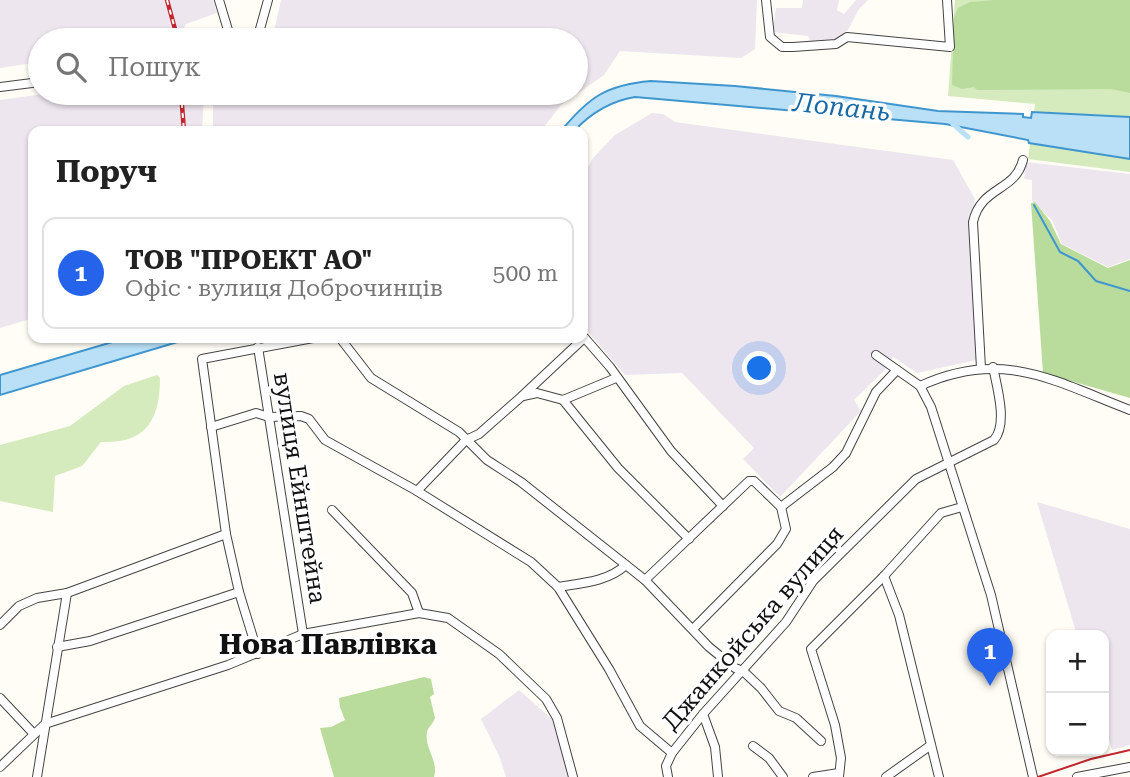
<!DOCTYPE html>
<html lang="uk">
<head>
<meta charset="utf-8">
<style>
  :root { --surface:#fff; --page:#f6f6f6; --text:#222; --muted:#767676; --line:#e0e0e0; --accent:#2563eb }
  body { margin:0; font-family:"Roboto Serif",serif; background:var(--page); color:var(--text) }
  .controls { position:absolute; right:21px; bottom:21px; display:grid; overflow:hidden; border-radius:14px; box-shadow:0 2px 5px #0004 }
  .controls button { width:63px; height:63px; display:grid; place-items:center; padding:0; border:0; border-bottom:2px solid var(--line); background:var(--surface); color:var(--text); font:35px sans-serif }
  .you { position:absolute; left:760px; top:369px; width:24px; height:24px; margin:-18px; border:5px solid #fff; border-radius:50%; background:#1a73e8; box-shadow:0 0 0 10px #1a73e833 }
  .badge { display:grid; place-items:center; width:46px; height:46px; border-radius:50%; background:var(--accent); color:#fff; font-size:23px; font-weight:700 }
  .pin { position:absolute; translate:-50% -58px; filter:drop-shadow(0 2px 4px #0008) }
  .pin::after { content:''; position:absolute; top:37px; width:24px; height:21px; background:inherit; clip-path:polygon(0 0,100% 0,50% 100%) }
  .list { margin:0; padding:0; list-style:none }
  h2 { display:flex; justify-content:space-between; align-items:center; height:91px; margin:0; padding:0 28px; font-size:30px }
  h2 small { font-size:23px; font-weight:400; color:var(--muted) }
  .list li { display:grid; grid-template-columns:46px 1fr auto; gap:21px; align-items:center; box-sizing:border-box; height:112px; margin:0 14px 14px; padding:0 14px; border:2px solid var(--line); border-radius:14px }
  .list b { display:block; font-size:26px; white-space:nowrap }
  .list p { margin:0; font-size:23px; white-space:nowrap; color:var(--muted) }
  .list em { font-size:23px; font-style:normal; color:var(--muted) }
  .icon { flex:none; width:38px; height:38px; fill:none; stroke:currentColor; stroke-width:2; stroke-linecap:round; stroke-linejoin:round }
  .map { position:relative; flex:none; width:1130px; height:777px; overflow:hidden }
  .search { position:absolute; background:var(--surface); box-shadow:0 2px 5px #0004; left:28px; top:28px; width:560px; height:77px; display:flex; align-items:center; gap:18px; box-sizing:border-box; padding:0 24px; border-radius:38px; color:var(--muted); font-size:26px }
  .panel { position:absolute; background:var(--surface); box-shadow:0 2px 5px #0004; left:28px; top:126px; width:560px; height:217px; border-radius:14px }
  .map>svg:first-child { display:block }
  .industrial { fill:#eee6ef }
  .green { fill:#d5ebbd }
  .forest { fill:#b9dc9c }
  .water { fill:#b9e0f7; stroke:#3f96cf; stroke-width:2 }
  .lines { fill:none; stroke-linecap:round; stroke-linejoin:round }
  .stream { stroke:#3f96cf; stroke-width:2 }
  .canal { stroke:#b9e0f7; stroke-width:5 }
  .minor-casing { stroke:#444; stroke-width:10 }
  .minor { stroke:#fff; stroke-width:8 }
  .tram { stroke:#c4262e; stroke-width:2 }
  .rail-casing { stroke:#c4262e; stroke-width:4.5 }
  .rail { stroke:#fff; stroke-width:2; stroke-dasharray:5; stroke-linecap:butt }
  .labels { text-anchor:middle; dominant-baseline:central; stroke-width:7; stroke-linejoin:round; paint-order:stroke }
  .street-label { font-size:24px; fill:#111; stroke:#fff }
  .water-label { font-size:26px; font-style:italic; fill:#1768a6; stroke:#fff }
  .quarter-label { font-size:28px; font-weight:bold; fill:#111; stroke:#fff }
</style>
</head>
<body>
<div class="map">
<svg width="1130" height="777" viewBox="0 0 1130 777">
  <rect width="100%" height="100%" fill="#fffdf5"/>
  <g class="industrial">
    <path d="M0,0h213l4,13 -31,11 -8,16h-138v22l-40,6z"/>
    <path d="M281,0h476l-2,49 -14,9 -121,-7 -16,24 -43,30 -20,26h-328v-38h363v-53h-304z"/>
    <path d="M803,0h36l-2,10 7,4 12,-14h12l-9,9 -11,21 -14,9 -23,2 -3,-5 -36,-4 4,-24h26z"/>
    <path d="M50,93h154l-2,38h-169v187l-33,10v-228z"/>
    <path d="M652,113l11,1 12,8 278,38 22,39 -6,29 8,132 -60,13 -24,-16 -9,14 -30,29 7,11 -81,86 -37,-38 11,-11 -72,-75 -57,2 -42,-49v-150l10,-18 22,-23z"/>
    <path d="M1026,162l104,12v85l-22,8 -46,-23 -10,-24 -20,-19v-21l-8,-1z"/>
    <path d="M1037,502l93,27v216l-18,5 -8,-27v-88h-27z"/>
    <path d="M519,690l35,31 14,56h-62l-6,-19 -19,-39z"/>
  </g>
  <g class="green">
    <path d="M955,0h175v172l-102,-13 7,-55 -87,-8z"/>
    <path d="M157,375l3,3c0,42 -14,66 -59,64l-19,24 -27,10 -2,36 -53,-11v-56l70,-19 54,-40z"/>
  </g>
  <g class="forest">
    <path d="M994,0h136v93l-19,-4 -134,1 -3,-3 -12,2 -10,-4 2,-68 4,-9 12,-6z"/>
    <path d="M1035,202l15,19 11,23 47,24 22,-8v138l-87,-25 -12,-170z"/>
    <path d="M424,677l7,2 3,15 -4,3 5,21c-2,6 -7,9 -8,14 -3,16 12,29 7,45h-100l-14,-49 11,-1 14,-7 -5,-13 -1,-9z"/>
  </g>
  <g class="water">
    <path d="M651,81l84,5 101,10 102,15 85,3v3l8,1 1,-6 98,5v42l-101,-16 -1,-3 -83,-16 -310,-27c-25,4 -44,16 -61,34h-13c28,-34 45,-46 90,-50z"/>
    <path d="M126,338h65l-191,57v-20z"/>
  </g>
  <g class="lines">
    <path class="stream" d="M1034,205l26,47 18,9 18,20 34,10"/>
    <path class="canal" d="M952,123l16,14"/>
    <g class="minor-casing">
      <g id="minor">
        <path d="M219,0l12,40"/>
        <path d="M766,0l4,37 12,10h11l43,-3 11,-7 103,10 -3,-47"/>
        <path d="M257,40l11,-40"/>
        <path d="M0,87l40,-5"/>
        <path d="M583,336l27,31 61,84 52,55"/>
        <path d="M340,338l31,40 88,54 28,28 34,22 124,98 64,67 26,21 8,3 18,17 18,23 17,7 25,23"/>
        <path d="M258,347l45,287"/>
        <path d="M876,355l44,31 11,21 60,188 42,182"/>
        <path d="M981,368l-8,-146c8,-36 42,-30 50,-62"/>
        <path d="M920,386c82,-38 134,-5 210,24"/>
        <path d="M523,396l14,-3 26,7 53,-22"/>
        <path d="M563,400l55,68 71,71"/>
        <path d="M211,427l45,-14 13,4 32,-1 8,3 16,21 92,51 114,71 27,25 51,82 31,57 32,27"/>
        <path d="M417,491l49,-51 13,-6 42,-37 63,-59"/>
        <path d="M781,507l52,-40 13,-14 30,-61 21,-22"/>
        <path d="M332,510l80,83 7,20"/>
        <path d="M884,576l15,39 40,162"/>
        <path d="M645,580l104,-99h5l27,26"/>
        <path d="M558,587c24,-4 49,-5 68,-22"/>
        <path d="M0,625l19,-19 18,-8 30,-5 159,-59"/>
        <path d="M693,629l84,-85 9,-15 -5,-22"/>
        <path d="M57,647l33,-6 149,-49"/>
        <path d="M258,654l-19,-62 -13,-58 -24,-175 111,-21"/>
        <path d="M0,698l33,35"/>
        <path d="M703,714l12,33 3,30"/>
        <path d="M753,746l16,12 14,19"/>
        <path d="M0,767l45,-43 183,-59 75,-31 116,-21 29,5 51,36 47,45 11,19 16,59"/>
        <path d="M37,777l30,-184"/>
        <path d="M668,777l-2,-11 6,-13 31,-39 83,-92 27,-41 103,-102 78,-39c14,-16 3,-53 -1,-73"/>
        <path d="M813,777l26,-4"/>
        <path d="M839,777l2,-19 -6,-33 -24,-76 73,-73 57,-63 21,-6"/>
        <path d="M886,777l45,-32"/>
        <path d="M1077,777l53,-10"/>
      </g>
    </g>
    <use href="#minor" class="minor"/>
    <path class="tram" d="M1038,777l53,-18 39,-9"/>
    <g class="rail-casing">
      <g id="rail">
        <path d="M167,0l11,40"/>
        <path d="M181,93l3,38"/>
      </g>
    </g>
    <use href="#rail" class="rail"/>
  </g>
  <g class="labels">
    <g class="street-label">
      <text transform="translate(300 488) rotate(81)">вулиця Ейнштейна</text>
      <text transform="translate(753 628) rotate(-49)">Джанкойська вулиця</text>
    </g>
    <g class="water-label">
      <text transform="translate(842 107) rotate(6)">Лопань</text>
    </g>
    <g class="quarter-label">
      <text x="328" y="644">Нова Павлівка</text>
    </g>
  </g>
</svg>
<div class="controls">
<button>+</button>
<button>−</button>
</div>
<div class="you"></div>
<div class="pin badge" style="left:990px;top:686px">1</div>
<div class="search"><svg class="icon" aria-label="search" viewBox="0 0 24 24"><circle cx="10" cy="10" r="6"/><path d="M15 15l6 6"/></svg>Пошук</div>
<section class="panel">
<h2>Поруч<small></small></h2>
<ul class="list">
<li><span class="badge">1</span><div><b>ТОВ &quot;ПРОЕКТ АО&quot;</b><p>Офіс · вулиця Доброчинців</p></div><em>500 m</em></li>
</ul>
</section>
</div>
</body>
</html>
